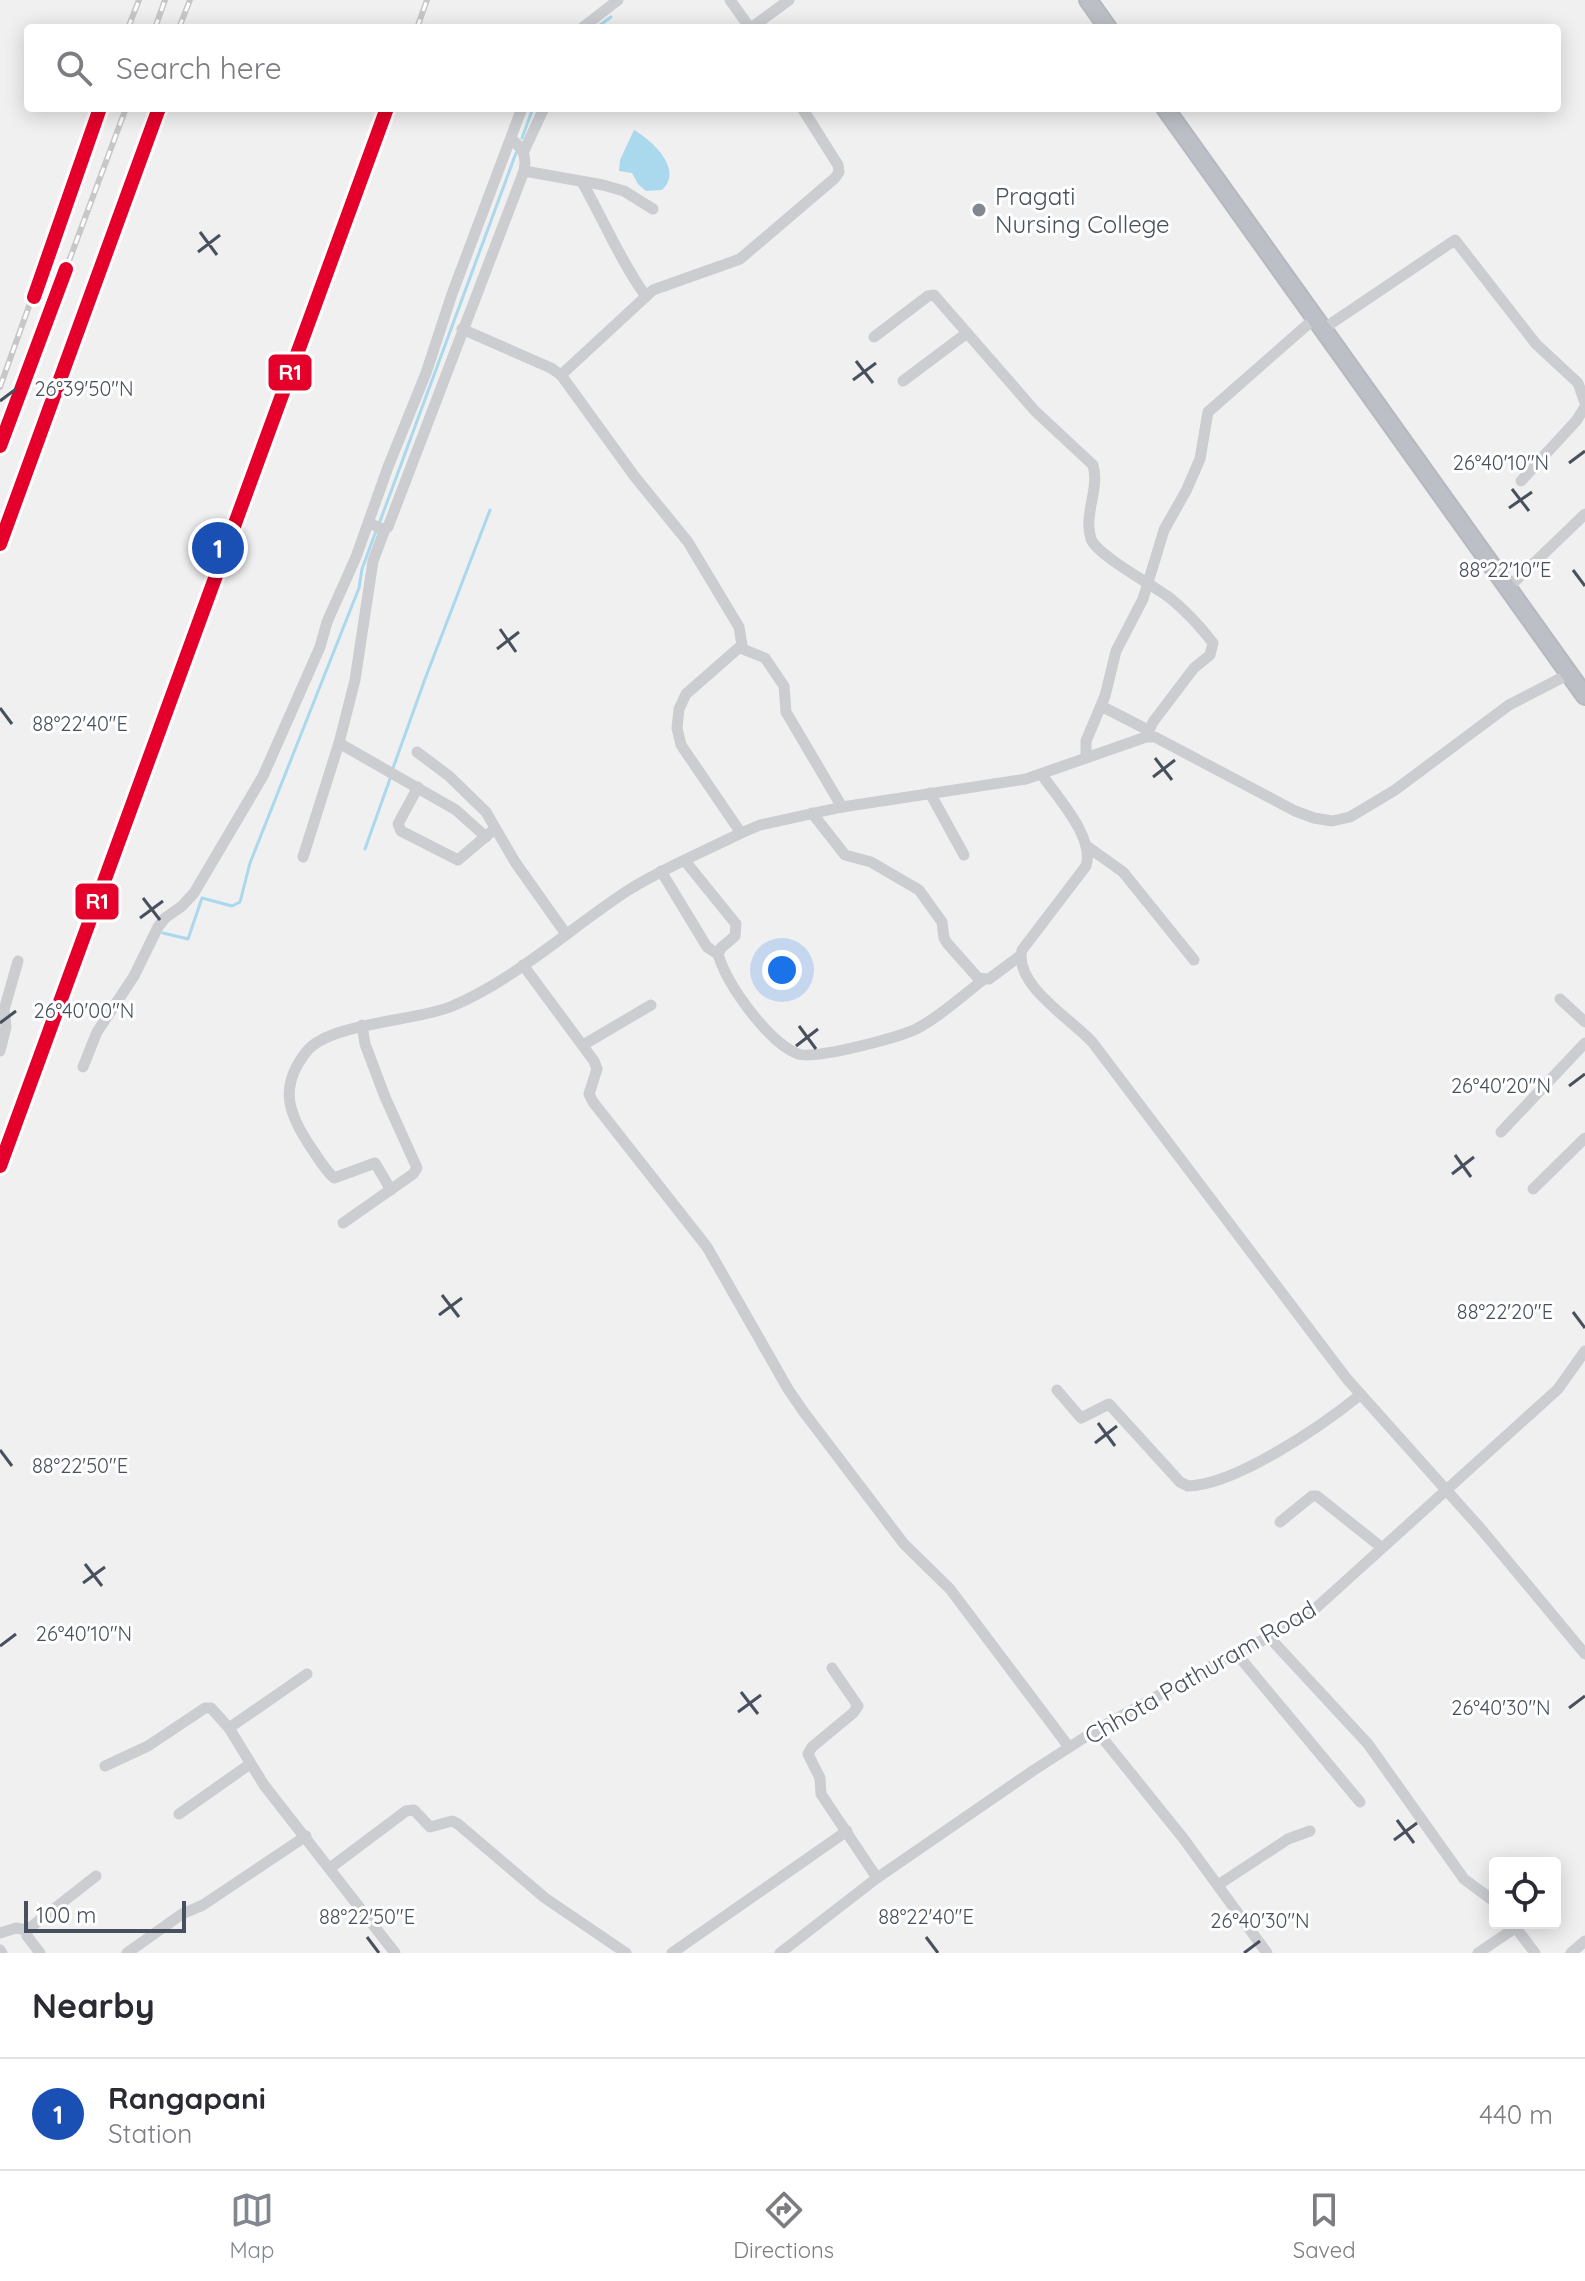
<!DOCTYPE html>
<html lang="en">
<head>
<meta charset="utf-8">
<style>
  :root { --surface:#fff; --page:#f2f2f3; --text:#2b2b33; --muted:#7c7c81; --line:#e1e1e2; --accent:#828890 }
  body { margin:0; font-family:Quicksand,sans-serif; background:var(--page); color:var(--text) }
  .controls { position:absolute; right:24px; bottom:24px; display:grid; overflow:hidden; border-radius:8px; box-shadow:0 4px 20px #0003 }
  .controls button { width:72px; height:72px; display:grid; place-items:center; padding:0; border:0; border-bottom:2px solid var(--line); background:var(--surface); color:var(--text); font:40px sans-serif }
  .scale { position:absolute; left:24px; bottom:20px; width:162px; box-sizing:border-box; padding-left:8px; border:4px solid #47505c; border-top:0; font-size:22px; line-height:28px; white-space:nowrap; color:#47505c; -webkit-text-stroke:6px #fff; paint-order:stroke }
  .you { position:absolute; left:782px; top:970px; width:28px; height:28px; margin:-20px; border:6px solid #fff; border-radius:50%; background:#1a73e8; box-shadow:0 0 0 12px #1a73e833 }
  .badge { display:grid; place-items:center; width:52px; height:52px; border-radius:50%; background:var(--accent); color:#fff; font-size:26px; font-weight:700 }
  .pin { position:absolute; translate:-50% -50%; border:4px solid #fff; box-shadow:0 2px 8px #0006 }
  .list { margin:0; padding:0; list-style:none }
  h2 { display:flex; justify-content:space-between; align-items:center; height:104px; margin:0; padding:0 32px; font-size:34px }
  h2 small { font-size:26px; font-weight:400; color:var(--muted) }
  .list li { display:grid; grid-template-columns:52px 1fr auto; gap:24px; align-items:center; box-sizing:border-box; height:112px; padding:0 32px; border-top:2px solid var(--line) }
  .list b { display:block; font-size:30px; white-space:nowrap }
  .list p { margin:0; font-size:26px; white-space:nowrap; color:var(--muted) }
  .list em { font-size:26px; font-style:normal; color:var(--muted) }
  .icon { flex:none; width:44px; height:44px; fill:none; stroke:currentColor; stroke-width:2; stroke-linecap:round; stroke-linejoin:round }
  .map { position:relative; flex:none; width:1585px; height:1953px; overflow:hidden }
  .search { position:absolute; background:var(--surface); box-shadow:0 4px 20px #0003; left:24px; right:24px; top:24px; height:88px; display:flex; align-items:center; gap:20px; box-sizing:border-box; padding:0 28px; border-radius:8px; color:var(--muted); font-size:30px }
  .sheet { height:216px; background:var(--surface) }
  nav { display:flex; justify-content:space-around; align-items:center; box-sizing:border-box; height:112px; border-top:2px solid var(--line); background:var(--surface); font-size:22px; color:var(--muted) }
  nav a { display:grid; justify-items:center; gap:4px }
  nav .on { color:var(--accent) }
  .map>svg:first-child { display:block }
  .water { fill:#aad8ec }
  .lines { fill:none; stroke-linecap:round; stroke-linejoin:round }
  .stream { stroke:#aad8ec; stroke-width:3 }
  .highway-casing { stroke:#b5b8be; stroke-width:20 }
  .minor { stroke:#cbcdd0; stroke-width:11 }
  .highway { stroke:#bcc0c6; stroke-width:16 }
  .rail-casing { stroke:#c6c7c9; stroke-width:6 }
  .rail { stroke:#fff; stroke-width:3; stroke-dasharray:9; stroke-linecap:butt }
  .rail-1-casing { stroke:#fff; stroke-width:20 }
  .rail-1 { stroke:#e4002b; stroke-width:14 }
  .ticks { fill:none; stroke:#47505c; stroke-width:3 }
  .poi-dot { fill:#828890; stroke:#fff; stroke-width:3 }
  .labels { text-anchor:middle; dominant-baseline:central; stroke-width:6; stroke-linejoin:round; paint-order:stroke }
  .poi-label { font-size:24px; fill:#47505c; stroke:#fff; text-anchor:start }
  .street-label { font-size:24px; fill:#47505c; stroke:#fff }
  .ticks-label { font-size:20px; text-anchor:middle; fill:#47505c; stroke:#fff; stroke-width:6; stroke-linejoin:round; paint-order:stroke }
  .line-badge { stroke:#fff; stroke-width:3 }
  .badge-label { font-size:22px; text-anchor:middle; font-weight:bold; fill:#fff }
</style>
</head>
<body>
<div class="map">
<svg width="1585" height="1953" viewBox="0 0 1585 1953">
  <rect width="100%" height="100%" fill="#f0f0f0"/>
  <path class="water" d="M634,130c19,11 50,40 28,60l-16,1 -8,-7 -6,-11 -13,-2 1,-11z"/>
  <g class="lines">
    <g class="stream">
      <path d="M596,28l15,-11"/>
      <path d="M522,138l11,-30"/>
      <path d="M379,524l137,-371"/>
      <path d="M393,768l32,-89 65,-169"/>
      <path d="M365,849l26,-73"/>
      <path d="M163,933l25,6 14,-41 30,8 8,-4 10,-39 109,-275 3,-19 14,-38"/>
    </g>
    <g class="highway-casing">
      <g id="highway">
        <path d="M1088,0l20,28"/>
        <path d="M1165,108l420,588"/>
      </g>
    </g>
    <g class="minor">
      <path d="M730,0l20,28"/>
      <path d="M582,28l36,-28"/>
      <path d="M751,28l38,-28"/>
      <path d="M524,151l20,-43"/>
      <path d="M524,171l79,14 21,6 29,18"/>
      <path d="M582,182c21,37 38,78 63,113"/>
      <path d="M1323,329l132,-89 81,104 42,39 7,20"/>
      <path d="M874,337l54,-41 6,-1 101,116 58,54c7,24 -10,50 -2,74 6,16 63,47 79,59 17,14 30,28 43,45l-3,12 -16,13 -41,54 -7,15"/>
      <path d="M561,375l92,-85 87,-31 95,-81 4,-6 -1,-7 -36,-57"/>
      <path d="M903,381l64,-48"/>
      <path d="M1521,481l55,-60 9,-14"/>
      <path d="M369,523l13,6 6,-2 136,-356c3,-16 -1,-21 -12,-32"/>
      <path d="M1509,587l76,-73"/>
      <path d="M740,648l25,10 19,28 2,26 56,95"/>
      <path d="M1101,706l47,24"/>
      <path d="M339,743l117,67 30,27"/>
      <path d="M417,752l32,24 37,36 29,50 51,72"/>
      <path d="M1086,758v-17l19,-45 11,-45 27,-52 21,-69 22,-39 14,-32 8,-47 107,-94"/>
      <path d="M1042,775c16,23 53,63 44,91l-64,84c-9,35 51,70 71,93l254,336 134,150 104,125"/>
      <path d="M418,787l-20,37 3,7 57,29 33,-28"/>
      <path d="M930,793l34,62"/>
      <path d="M812,813l33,42 26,7 48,28 23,32 2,16 3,5 31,35 11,1 31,-23"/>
      <path d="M741,833l19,-8 82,-18 184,-28 120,-42h9l140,74 19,7 18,3 18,-4 45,-27 114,-85 60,-31"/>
      <path d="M1088,847l35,25 71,88"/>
      <path d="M303,857l36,-114 16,-63 18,-119 12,-32"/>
      <path d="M685,861l51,63 -1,12 -14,12 -3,6c9,31 50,88 80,100 16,6 104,-17 120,-26 23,-12 44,-32 65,-48"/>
      <path d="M661,871l46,76 11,7"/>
      <path d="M523,965l71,96 3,8 -8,25 4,8 114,145 81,142 15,22 101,133 46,45 119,158"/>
      <path d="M1560,999l25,23"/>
      <path d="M583,1045l68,-40"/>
      <path d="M0,1051l6,-24 -2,-17 14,-49"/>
      <path d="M83,1067l14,-35 37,-56 24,-49 7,-9 17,-12 12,-13 69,-117 57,-129 7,-25 29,-65 32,-90 38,-94 26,-79 70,-186"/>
      <path d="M1501,1132l84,-89"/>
      <path d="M1533,1189l52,-51"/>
      <path d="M391,1190l-16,-27 -41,15c-9,-8 -15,-19 -22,-29 -24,-35 -34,-62 -5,-98 23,-28 108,-30 143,-44 65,-27 119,-78 177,-116 36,-23 76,-39 114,-58l-60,-88 -4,-17 2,-19 7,-15 56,-49 -3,-18 -51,-85 -53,-65 -74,-102 -10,-7 -89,-39"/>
      <path d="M343,1223l70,-49 4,-6 -32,-71 -20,-53 -3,-19"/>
      <path d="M1057,1390l24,28 28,-14 71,78 8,4c48,-1 135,-61 172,-91"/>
      <path d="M1280,1522l32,-26h5l64,51"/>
      <path d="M1269,1637l99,107 96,135 31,23"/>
      <path d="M1236,1653l124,149"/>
      <path d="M832,1668l26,38 -5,7 -41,34 -4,7 12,24 1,16 56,84"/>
      <path d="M229,1728l78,-54"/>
      <path d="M1096,1730l87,108 84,115"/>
      <path d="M105,1766l43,-20 57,-38h6l18,20 35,57 131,168"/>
      <path d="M179,1814l71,-50"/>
      <path d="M330,1868l76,-57 8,-1 16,17 22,-6 6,3 87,74 81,55"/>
      <path d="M1218,1885l70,-46 22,-8"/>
      <path d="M1512,1923l23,30"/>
      <path d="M0,1933l16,-5 11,2"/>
      <path d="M0,1950l2,3"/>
      <path d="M40,1953l-13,-17v-6l69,-54"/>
      <path d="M127,1953l55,-39 21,-9 103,-69"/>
      <path d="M672,1953l175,-122"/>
      <path d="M780,1953l97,-75 157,-108 62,-40 121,-67 52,-26 48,-30 241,-218 27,-38"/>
      <path d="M1478,1953l37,-25"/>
      <path d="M1571,1953l14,-12"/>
    </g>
    <use href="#highway" class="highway"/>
    <g class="rail-casing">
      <g id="rail">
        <path d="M128,28l11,-28"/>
        <path d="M155,28l10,-28"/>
        <path d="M179,28l11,-28"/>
        <path d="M417,28l10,-28"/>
        <path d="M0,387l100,-279"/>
        <path d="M0,446l126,-338"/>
        <path d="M0,544l159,-436"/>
        <path d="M0,1166l387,-1058"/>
      </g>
    </g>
    <use href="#rail" class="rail"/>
    <g class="rail-1-casing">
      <g id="rail-1">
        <path d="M34,297l66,-189"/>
        <path d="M0,446l66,-177"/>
        <path d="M0,544l159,-436"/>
        <path d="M0,1166l387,-1058"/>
      </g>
    </g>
    <use href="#rail-1" class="rail-1"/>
  </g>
  <path class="ticks" d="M200,232l17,23M198,252l22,-17M856,361l17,22M853,380l23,-17M0,401l16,-12M1569,463l16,-12M1512,489l17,22M1509,508l23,-16M1573,570l12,16M500,629l16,23M497,649l22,-17M0,708l12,16M1155,758l17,22M1153,777l22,-17M143,898l17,22M140,918l23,-17M0,1023l16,-12M799,1026l17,23M796,1046l22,-17M1569,1086l16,-12M1455,1155l16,22M1452,1174l22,-17M442,1295l17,22M1573,1312l12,16M439,1315l23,-17M1098,1423l17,23M1095,1443l22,-17M0,1450l12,16M85,1564l17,22M83,1583l22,-16M0,1646l16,-12M741,1692l17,22M1569,1708l16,-12M738,1712l23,-17M1397,1820l17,23M1394,1840l23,-17M367,1937l12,16M926,1937l12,16M1244,1953l16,-12"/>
  <circle class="poi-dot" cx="979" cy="210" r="8"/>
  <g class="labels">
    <g class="poi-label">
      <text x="995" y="196">Pragati<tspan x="995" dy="28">Nursing College</tspan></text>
    </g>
    <g class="street-label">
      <text transform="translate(1200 1672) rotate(-30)">Chhota Pathuram Road</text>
    </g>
  </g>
  <g class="ticks-label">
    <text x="84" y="396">26°39'50"N</text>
    <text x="1501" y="470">26°40'10"N</text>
    <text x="1505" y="577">88°22'10"E</text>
    <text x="80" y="731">88°22'40"E</text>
    <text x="84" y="1018">26°40'00"N</text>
    <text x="1501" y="1093">26°40'20"N</text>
    <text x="1505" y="1319">88°22'20"E</text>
    <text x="80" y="1473">88°22'50"E</text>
    <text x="84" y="1641">26°40'10"N</text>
    <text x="1501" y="1715">26°40'30"N</text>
    <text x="367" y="1924">88°22'50"E</text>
    <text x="926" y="1924">88°22'40"E</text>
    <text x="1260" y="1928">26°40'30"N</text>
  </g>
  <g class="line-badge">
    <rect x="267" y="353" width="46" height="39" rx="8" fill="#e4002b"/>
    <rect x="74" y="882" width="46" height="39" rx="8" fill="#e4002b"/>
  </g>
  <g class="badge-label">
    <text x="290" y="380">R1</text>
    <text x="97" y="909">R1</text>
  </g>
</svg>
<div class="controls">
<button><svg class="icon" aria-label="locate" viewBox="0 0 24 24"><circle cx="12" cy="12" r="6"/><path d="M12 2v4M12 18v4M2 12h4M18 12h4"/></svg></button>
</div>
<div class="scale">100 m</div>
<div class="you"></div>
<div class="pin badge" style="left:218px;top:548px;background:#1a4fb4">1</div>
<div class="search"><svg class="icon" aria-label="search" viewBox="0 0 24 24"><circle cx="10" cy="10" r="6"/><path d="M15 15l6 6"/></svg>Search here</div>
</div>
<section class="sheet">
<h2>Nearby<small></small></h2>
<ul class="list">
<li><span class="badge" style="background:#1a4fb4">1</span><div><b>Rangapani</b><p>Station</p></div><em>440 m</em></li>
</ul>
</section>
<nav>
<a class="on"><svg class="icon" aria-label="map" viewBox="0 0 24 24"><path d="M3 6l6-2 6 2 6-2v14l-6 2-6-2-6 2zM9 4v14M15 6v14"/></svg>Map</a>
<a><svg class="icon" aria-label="directions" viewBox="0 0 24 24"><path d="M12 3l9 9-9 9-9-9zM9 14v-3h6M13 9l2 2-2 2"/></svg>Directions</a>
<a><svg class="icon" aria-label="saved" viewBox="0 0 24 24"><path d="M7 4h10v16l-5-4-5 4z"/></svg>Saved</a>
</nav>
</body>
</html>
